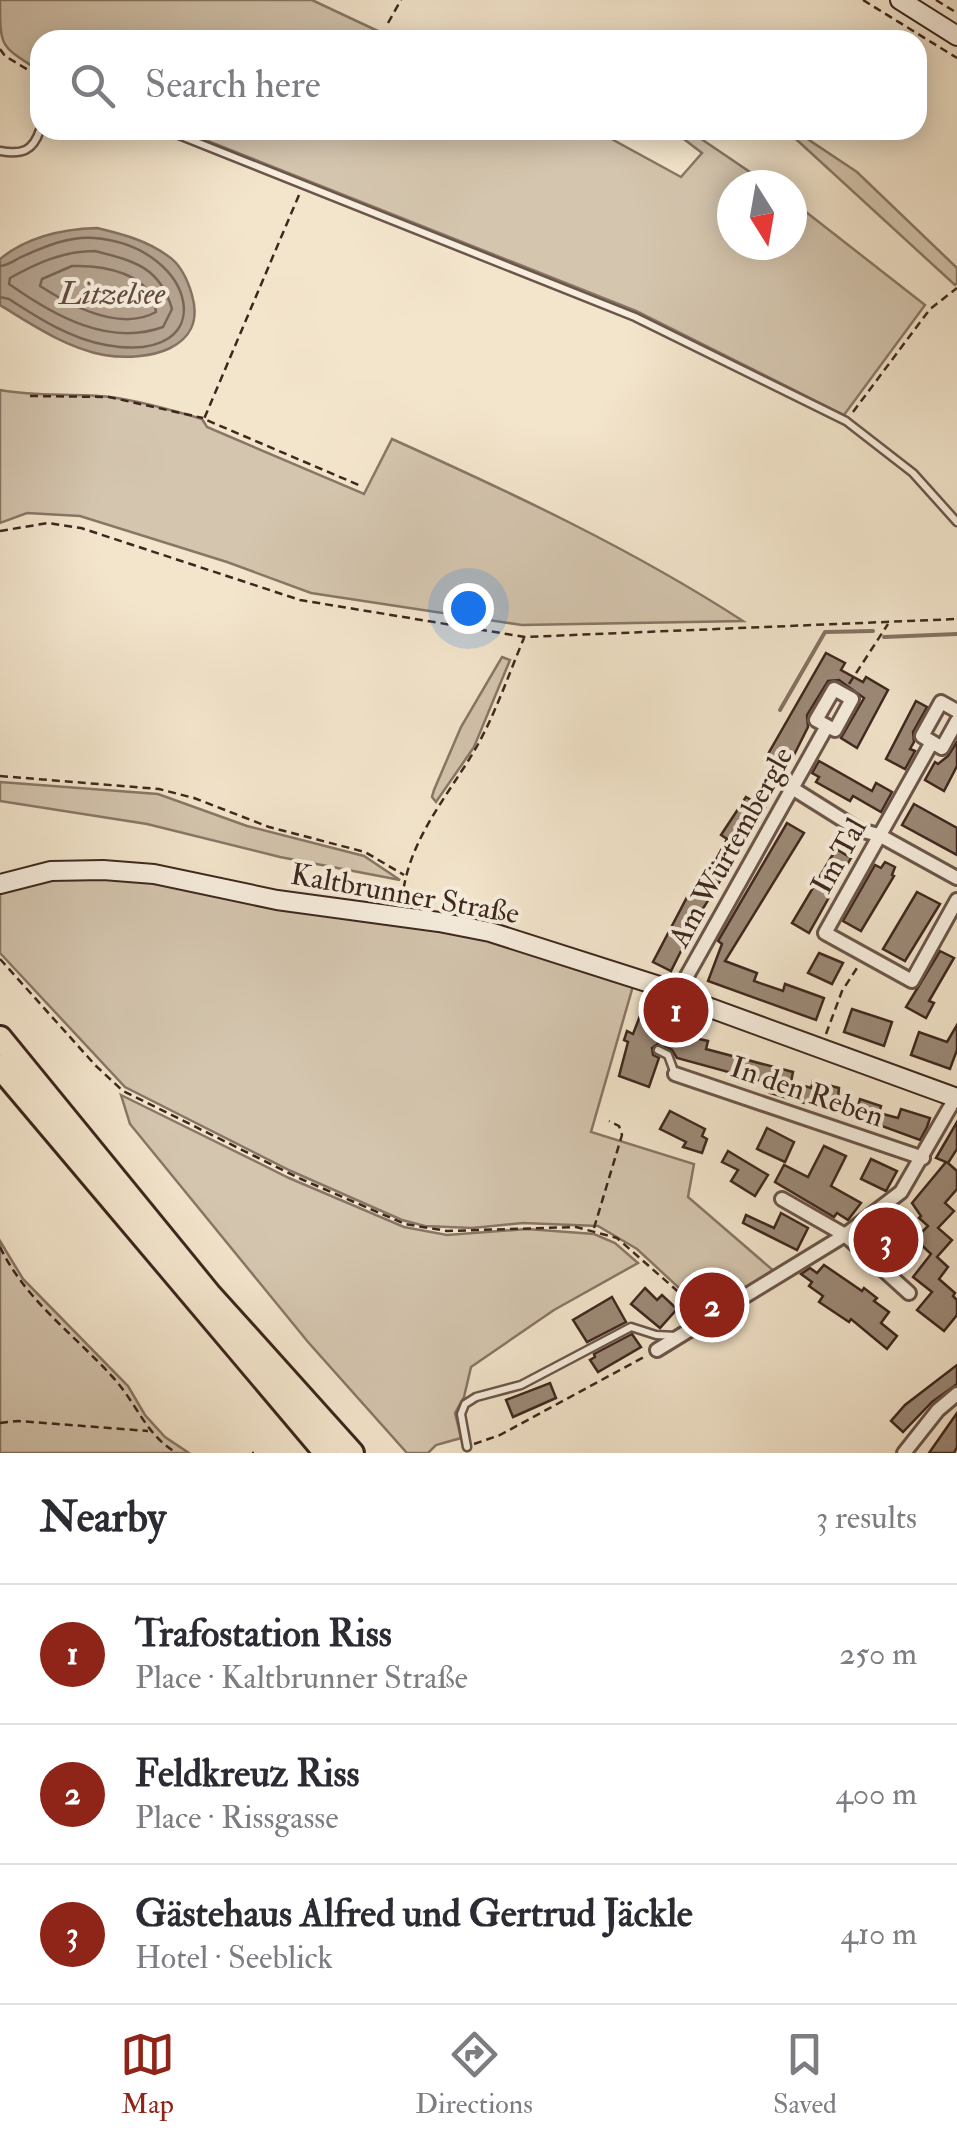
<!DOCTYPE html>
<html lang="en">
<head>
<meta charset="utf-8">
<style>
  :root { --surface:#fff; --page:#f7f7f7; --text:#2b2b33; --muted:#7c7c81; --line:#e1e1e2; --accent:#8f2418 }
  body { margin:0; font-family:"IM FELL Double Pica",serif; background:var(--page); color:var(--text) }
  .compass { position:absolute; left:717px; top:170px; width:90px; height:90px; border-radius:50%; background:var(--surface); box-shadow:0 5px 25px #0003; rotate:169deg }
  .you { position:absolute; left:468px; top:608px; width:35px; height:35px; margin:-25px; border:8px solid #fff; border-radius:50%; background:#1a73e8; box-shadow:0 0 0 15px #1a73e833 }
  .badge { display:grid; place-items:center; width:65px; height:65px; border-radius:50%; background:var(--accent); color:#fff; font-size:32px; font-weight:700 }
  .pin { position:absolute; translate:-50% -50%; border:5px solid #fff; box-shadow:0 2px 10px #0006 }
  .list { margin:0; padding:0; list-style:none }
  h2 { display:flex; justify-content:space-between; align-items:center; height:130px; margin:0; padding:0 40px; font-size:42px }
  h2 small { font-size:32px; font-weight:400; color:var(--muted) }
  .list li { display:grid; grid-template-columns:65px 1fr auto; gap:30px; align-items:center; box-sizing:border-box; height:140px; padding:0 40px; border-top:2px solid var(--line) }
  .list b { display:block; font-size:38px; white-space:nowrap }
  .list p { margin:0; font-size:32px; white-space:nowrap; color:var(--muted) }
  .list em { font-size:32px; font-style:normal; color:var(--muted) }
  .icon { flex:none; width:55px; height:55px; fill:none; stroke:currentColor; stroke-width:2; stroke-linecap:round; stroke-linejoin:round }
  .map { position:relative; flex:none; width:957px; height:1453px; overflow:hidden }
  .search { position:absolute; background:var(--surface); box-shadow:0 5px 25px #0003; left:30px; right:30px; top:30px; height:110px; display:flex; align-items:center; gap:25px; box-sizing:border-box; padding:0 35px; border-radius:30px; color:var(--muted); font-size:38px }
  .sheet { height:550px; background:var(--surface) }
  nav { display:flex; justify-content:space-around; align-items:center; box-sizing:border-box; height:140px; border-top:2px solid var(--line); background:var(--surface); font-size:28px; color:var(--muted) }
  nav a { display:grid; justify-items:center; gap:5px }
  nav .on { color:var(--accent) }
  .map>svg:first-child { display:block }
  .green { fill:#d4c5ae; stroke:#897666; stroke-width:2.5 }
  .water { fill:#b5a491; stroke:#857263; stroke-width:2.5 }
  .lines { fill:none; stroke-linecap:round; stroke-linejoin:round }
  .shore { stroke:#7a6658; stroke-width:2.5 }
  .stream { stroke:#857263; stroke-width:4 }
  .building { fill:#9c8a78; stroke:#3e271e; stroke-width:2.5 }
  .lane-casing { stroke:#6b564a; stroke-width:11 }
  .street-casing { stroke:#6b564a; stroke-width:18 }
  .secondary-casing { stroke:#3e271e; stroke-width:22 }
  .highway-casing { stroke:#3e271e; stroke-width:28 }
  .path { stroke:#3e271e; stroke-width:2.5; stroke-dasharray:8 5; stroke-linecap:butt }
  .lane { stroke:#f7eede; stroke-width:6 }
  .street { stroke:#f7eede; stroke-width:12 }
  .secondary { stroke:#f7eede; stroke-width:18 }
  .highway { stroke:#f3e5cc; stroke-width:22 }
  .labels { text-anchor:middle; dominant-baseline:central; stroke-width:8; stroke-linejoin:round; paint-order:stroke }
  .street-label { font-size:30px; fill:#3e271e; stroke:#f7eede }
  .water-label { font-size:32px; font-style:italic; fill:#624c40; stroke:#f7eede }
</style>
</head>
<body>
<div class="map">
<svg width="957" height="1453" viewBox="0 0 957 1453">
  <rect width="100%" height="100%" fill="#f3e5cc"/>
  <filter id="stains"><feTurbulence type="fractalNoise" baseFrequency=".002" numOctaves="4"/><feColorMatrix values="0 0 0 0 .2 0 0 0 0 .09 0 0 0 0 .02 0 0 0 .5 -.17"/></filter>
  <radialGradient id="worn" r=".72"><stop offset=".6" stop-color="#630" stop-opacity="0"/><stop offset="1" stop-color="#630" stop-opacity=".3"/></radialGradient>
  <g class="green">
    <path d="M0,0h312l85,40h-357v31c-40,-26 -40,-22 -40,-71z"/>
    <path d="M180,130h415l86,47 21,-24 -30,-23h16l81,55h-37v60h60v-44l133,104 -81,110 -208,-104z"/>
    <path d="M786,130h8l63,42 100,96v15l-2,2z"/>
    <path d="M0,390c37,7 73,3 110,7 31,4 62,13 92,22l5,8 157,67 28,-55c120,54 240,110 351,182l-221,4 -211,-32 -84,-31 -147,-46 -53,-3 -27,10z"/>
    <path d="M502,657l8,3 -36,87 -38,55 -4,-5 2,-7 27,-63z"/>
    <path d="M0,782l158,12 89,32 117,30 36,24 -120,-23 -133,-33 -147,-23z"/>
    <path d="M103,877l51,3 124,27 213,32 142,47 -42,146 103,32 -6,33 87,75 -52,35 -11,1 -20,-8 -55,-51 -39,-23 -75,-3 -51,5 -47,-2 -23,-6 -111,-49 -166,-84 -125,-134v-62l52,-12z"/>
    <path d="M121,1095l168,83 115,49 43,8 80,-6 67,5 21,9 23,20 -84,47 -83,57 -7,30 -9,16 6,25 -25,7 -8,8h-21l-99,-111 -178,-218z"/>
    <path d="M0,1241l23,38 105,107 17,29 20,22 24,16h-189z"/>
  </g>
  <path class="water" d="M97,228c25,6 49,12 71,28 12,8 20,25 24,39 16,55 -46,67 -88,60 -37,-7 -72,-30 -104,-50v-46c27,-22 63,-30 97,-31z"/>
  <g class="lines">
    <g class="shore">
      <path d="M95,251c39,10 65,16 77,58l-9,18c-55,20 -110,-12 -154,-43l1,-6c27,-15 53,-27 85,-27z"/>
      <path d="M0,266c9,-1 13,-5 21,-9 23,-10 47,-21 73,-19 104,8 130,128 12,107 -35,-6 -68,-27 -97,-46l-9,-2"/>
      <path d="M72,266c32,-1 80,7 84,46 -36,20 -85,-6 -116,-26l2,-7z"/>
    </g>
    <g class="stream">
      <path d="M884,637l73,-3"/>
      <path d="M780,710l45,-78 48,-1"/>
    </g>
  </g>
  <g class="building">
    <path d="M826,653l19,10 -4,7 22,12 3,-5 22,13 -31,58 -16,-10 23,-40 -25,-18 -11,1 -21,34 1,12 -23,46 -21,-12z"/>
    <path d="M916,701l11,6 -14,25 1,10 -4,7 5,2 -10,18 -19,-10z"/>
    <path d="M957,742v24l-13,25 -19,-11 10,-18 3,2 10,-8z"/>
    <path d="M819,761l53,30 4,-8 16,9 -11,20 -28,-16 -3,5 -34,-19 3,-5 -7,-4z"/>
    <path d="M746,797l19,11 -66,107 -28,56 -18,-9 43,-82 7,4 24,-45 -6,-4z"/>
    <path d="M914,804l43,24v27l-55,-30z"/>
    <path d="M787,823l17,10 -79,128 32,12 -3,8 29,10 2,-7 39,14 -8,22 -108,-39 14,-37 -4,-3z"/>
    <path d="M836,849l15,9 -42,75 -17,-10z"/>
    <path d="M885,862l10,5 -3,8 2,1 -33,55 -18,-10 32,-56 6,3z"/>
    <path d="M917,892l23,12 -35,57 -22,-12z"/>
    <path d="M940,951l14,7 -25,43 5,2 -8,15 -20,-11z"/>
    <path d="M819,953l24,10 -11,21 -24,-11z"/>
    <path d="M852,1009l40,13 -8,24 -40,-14z"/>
    <path d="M640,1016l30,12 -2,4 40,9 -2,8 87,23 -2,10 20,6 2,-7 26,7 -1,11 20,7 2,-7 21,7 -2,7 19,5 3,-9 29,9 -3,9 -7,13 -87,-32 -1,3 -62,-18 2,-9 -95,-26 -5,-8 -13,-7 -7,5 1,7 6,3 -10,29 -30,-11 9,-34 -4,-2 3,-9 6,3z"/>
    <path d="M957,1025v25l-7,19 -39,-14 8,-23 28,10z"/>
    <path d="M670,1111l35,18 -3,7 5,3 -5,14 -19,-6 3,-5 -26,-13z"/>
    <path d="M957,1122v27l-9,14 9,8v18l-12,14 9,8 -16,17 14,12 -15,17 11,10 -9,12 16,14 -2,3 4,4v15l-13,16 -27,-21 15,-18 -19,-15 18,-23 -16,-15 13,-13 -9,-8 2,-2 -9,-13 34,-41 -10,-4z"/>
    <path d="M767,1128l27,14 -9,20 -28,-13z"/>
    <path d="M824,1146l22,10 -15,30 30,17 -13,17 -11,-7 -3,4 -59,-35 9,-17 24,12z"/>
    <path d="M728,1151l40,24 -13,21 -24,-15 7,-11 -16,-8z"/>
    <path d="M871,1159l26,12 -11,20 -25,-12z"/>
    <path d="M781,1213l27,15 -11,22 -54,-27 3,-8 28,13z"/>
    <path d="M887,1225l25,21 -18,20 -21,-19 3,-4 -2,-3z"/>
    <path d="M824,1265l38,26 2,-3 13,10 -3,3 15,11 -8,11 16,13 -10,13 -36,-30 -2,3 -30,-20 4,-6 -14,-10 3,-4 -11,-8 9,-6 7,5z"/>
    <path d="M645,1288l12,12 5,-5 15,14 -17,19 -29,-24z"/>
    <path d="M612,1297l14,25 -39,20 -14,-22z"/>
    <path d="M632,1334l9,13 -43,25 -8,-12 5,-3 -1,-3z"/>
    <path d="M957,1365v19l-25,18 -29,30 -12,-11 14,-16z"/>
    <path d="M550,1383l6,15 -43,19 -7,-17z"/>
    <path d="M957,1413v34l-3,6h-25z"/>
  </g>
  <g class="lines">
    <g class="lane-casing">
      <g id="lane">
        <path d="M166,130l469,187 211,104 67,52 44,49"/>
        <path d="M0,151c22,4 33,0 40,-21"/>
        <path d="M658,1050l10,5 7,19"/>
        <path d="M467,1447l-6,-33 4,-10 11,-7 45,-12 110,-58 25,8 20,1"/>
      </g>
    </g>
    <g class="street-casing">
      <g id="street">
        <path d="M957,711l-16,-9 -19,34 20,12 15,-27"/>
        <path d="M932,742l-107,191 87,48 45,-81"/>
        <path d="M792,788l67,42 20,5 78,43"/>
        <path d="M678,992l149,-266 8,4 17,-31 -18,-10 -18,31 11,6"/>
        <path d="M675,1074l248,84"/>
        <path d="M782,1199l63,36 64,58"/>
        <path d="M657,1350l188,-115 56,-43 56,-97"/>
        <path d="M904,1453l34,-43 19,-16"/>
      </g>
    </g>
    <g class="secondary-casing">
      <g id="secondary">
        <path d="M900,0l57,36"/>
        <path d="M0,884l51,-13 52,-1 51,4 123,26 162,22 51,10 188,60 5,6 274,100"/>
      </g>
    </g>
    <g class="highway-casing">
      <g id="highway">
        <path d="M0,1038l209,256 143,159"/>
        <path d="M0,1067l326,386"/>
      </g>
    </g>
    <g class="path">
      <path d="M863,0l94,58"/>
      <path d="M936,0l21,13"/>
      <path d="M388,23l13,-23"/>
      <path d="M0,49l5,7 35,21"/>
      <path d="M299,195l-95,224 157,67"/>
      <path d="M30,396l79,1 94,21"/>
      <path d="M853,412l77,-103 27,-21"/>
      <path d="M0,531l48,-8 33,5 219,72 225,37 432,-18"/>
      <path d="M849,684l39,-60"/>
      <path d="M0,776l159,13 35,9 75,29 96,25 39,23"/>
      <path d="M402,901c5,-58 42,-100 71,-148 21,-35 35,-77 51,-115"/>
      <path d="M0,959l96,107 27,25 178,88 104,45 42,7 129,-4 41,11 82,72"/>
      <path d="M826,1034l16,-43 17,-26"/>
      <path d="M672,1045l11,-31"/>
      <path d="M594,1228l28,-93 -3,-9 -10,-5"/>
      <path d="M0,1247c27,56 78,90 117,135 21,25 31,55 60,71"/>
      <path d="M0,1423l18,-2 130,10"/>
      <path d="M474,1444l26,-9 144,-78"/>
      <path d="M252,1453h2"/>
    </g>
    <use href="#lane" class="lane"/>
    <use href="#street" class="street"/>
    <use href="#secondary" class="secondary"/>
    <use href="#highway" class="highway"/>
  </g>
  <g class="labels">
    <g class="street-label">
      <text transform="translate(731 847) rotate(-61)">Am Würtembergle</text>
      <text transform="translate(839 856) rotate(-61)">Im Tal</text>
      <text transform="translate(405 894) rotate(10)">Kaltbrunner Straße</text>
      <text transform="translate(807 1092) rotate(19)">In den Reben</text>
    </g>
    <g class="water-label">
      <text x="112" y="294">Litzelsee</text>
    </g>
  </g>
  <rect width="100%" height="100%" filter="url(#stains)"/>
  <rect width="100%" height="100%" fill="url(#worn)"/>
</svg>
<svg class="compass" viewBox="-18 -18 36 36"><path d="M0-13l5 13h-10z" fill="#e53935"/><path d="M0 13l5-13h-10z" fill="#7c7c81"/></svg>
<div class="you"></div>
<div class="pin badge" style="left:676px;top:1010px">1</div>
<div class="pin badge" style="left:712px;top:1305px">2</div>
<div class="pin badge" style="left:886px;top:1240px">3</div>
<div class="search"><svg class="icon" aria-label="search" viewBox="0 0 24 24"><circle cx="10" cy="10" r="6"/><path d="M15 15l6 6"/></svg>Search here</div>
</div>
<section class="sheet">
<h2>Nearby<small>3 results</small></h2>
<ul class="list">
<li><span class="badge">1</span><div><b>Trafostation Riss</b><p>Place · Kaltbrunner Straße</p></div><em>250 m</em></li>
<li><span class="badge">2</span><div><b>Feldkreuz Riss</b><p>Place · Rissgasse</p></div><em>400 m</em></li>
<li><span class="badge">3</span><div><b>Gästehaus Alfred und Gertrud Jäckle</b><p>Hotel · Seeblick</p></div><em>410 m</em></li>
</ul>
</section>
<nav>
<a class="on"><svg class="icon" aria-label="map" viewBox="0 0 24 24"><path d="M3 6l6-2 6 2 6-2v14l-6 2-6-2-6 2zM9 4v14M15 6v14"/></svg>Map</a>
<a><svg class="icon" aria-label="directions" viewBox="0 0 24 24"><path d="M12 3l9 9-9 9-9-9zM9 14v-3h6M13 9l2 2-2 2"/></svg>Directions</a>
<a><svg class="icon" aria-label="saved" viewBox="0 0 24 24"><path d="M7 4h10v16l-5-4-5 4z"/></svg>Saved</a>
</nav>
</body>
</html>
